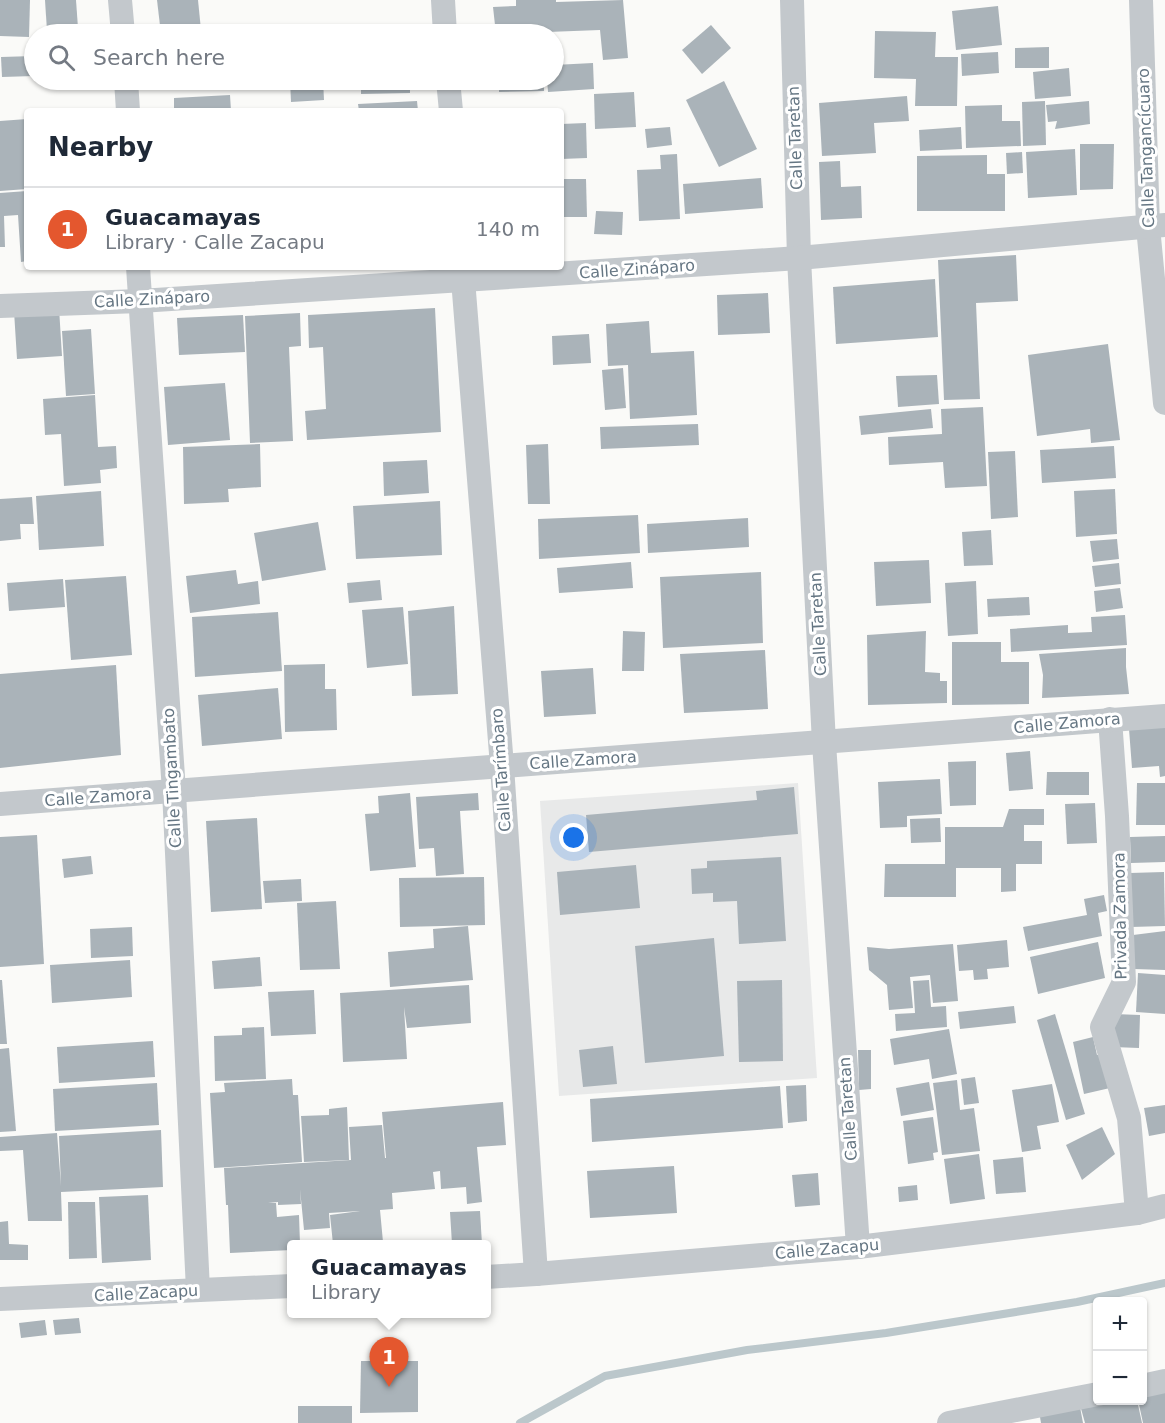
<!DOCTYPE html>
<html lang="en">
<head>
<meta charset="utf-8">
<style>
  :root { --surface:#fff; --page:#f2f2f3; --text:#1f2937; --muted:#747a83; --line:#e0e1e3; --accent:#e4572e }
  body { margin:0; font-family:"DejaVu Sans",sans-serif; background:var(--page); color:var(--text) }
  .controls { position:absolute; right:18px; bottom:18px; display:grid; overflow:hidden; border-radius:6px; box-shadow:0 2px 4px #0004 }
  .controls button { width:54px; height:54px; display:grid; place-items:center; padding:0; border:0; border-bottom:2px solid var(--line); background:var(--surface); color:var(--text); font:30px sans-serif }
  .you { position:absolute; left:574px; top:838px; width:21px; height:21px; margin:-15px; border:4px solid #fff; border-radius:50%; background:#1a73e8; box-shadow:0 0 0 9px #1a73e833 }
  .badge { display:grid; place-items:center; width:39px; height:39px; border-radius:50%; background:var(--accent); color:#fff; font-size:20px; font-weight:700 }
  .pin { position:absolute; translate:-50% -50px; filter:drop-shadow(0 2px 3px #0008) }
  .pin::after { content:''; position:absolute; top:32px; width:21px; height:18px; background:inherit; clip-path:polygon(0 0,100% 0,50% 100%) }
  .popup { position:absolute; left:287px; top:1240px; width:204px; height:78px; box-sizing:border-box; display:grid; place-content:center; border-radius:6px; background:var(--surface); filter:drop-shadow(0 2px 4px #0005); font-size:20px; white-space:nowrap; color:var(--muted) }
  .popup b { font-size:22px; color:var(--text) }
  .popup::after { content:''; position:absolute; left:50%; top:100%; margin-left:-12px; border:12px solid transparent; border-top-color:var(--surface) }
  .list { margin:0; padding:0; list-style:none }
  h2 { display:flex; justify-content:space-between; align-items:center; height:78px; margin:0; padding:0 24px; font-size:26px }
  h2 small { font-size:20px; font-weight:400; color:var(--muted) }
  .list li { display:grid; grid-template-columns:39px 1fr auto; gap:18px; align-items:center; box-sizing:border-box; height:84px; padding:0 24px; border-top:2px solid var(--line) }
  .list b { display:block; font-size:22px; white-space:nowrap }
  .list p { margin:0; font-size:20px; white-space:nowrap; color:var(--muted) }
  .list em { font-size:20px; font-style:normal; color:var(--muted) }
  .icon { flex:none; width:33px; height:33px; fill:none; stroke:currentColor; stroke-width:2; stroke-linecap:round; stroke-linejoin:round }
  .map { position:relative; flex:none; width:1165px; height:1423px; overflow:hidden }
  .search { position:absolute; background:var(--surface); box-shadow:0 2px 4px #0004; left:24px; top:24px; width:540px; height:66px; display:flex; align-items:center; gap:15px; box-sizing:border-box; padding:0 21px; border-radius:33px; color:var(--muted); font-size:22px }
  .panel { position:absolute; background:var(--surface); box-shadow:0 2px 4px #0004; left:24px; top:108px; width:540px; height:162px; border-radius:6px }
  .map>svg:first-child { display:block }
  .built { fill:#e8e9e9 }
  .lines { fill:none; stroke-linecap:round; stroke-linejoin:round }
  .stream { stroke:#bbc7cb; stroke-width:8 }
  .building { fill:#aab3b9 }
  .minor { stroke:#c3c8cc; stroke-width:24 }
  .labels { text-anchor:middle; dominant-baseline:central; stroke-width:6; stroke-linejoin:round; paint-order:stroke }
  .street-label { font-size:16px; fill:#657683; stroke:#fff }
</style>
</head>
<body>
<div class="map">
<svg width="1165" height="1423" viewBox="0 0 1165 1423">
  <rect width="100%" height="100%" fill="#fafaf8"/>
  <path class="built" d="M798,783l19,295 -258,18 -19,-295z"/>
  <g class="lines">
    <path class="stream" d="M520,1423l85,-47 142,-26 139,-17 191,-31 88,-19"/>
  </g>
  <g class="building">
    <path d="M0,0h30l-1,37 -29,-1z"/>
    <path d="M45,0h31l2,28 -31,3z"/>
    <path d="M157,0h41l3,30 -40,4z"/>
    <path d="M516,0h40v2l67,-2 5,58 -25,2 -3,-30 -104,4 -3,-27 23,-1z"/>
    <path d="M998,6l4,39 -46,5 -4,-39z"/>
    <path d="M711,25l20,23 -29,26 -20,-24z"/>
    <path d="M875,31l61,1 -1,25h23l-1,49h-42l1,-27 -42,-1z"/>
    <path d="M1049,47v21h-34v-20z"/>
    <path d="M998,52l1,21 -37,3 -1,-22z"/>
    <path d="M34,56v20l-32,1 -1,-20z"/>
    <path d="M593,63l1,26 -46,3 -1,-12h7v-15z"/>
    <path d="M1069,68l2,28 -36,3 -2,-27z"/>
    <path d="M290,80h33l1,20 -33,2z"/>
    <path d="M361,80h49v13l-49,1z"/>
    <path d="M499,80h45v11l-45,1z"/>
    <path d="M724,81l33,68 -38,18 -33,-67z"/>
    <path d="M634,92l2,35 -41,2 -1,-35z"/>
    <path d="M230,95l1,16h-57v-13z"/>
    <path d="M907,96l2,25 -35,2 2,30 -54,3 -3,-53z"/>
    <path d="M417,101l1,10h-59l-1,-7z"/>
    <path d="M1045,101l1,44 -23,1 -1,-44z"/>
    <path d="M1089,101l1,23 -35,5 2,-8 -9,1 -2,-17z"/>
    <path d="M1002,105v16h18l1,25 -55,2 -1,-42z"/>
    <path d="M27,119v70l-27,2v-70z"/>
    <path d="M586,123l1,35 -26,1v-35z"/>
    <path d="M670,127l2,18 -25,3 -2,-19z"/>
    <path d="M961,127l1,22 -42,2 -1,-21z"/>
    <path d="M1080,144h34l-1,45 -33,1z"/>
    <path d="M1075,149l2,46 -49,3 -2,-46z"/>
    <path d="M1022,152l1,21 -16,1 -1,-21z"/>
    <path d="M677,154l3,65 -41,2 -2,-51 24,-1 -1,-14z"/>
    <path d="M987,155v19h18v37h-88v-55z"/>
    <path d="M840,161l1,26 20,-1 1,32 -41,2 -2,-58z"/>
    <path d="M761,178l2,30 -78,6 -2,-30z"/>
    <path d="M561,179h25l1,38h-26z"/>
    <path d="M27,191v70l-6,1 -3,-47 -14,1 1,31h-5v-54z"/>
    <path d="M596,211l27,1 -1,23 -28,-1z"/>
    <path d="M1016,255l2,46 -42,2 4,96 -36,1 -6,-140z"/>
    <path d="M935,279l3,58 -102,7 -3,-57z"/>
    <path d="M768,293l2,40 -52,2 -1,-40z"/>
    <path d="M59,308l3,48 -45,3 -3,-48z"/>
    <path d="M435,308l6,124 -134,8 -2,-29 21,-2 -3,-62 -14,1 -1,-33z"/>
    <path d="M300,313l1,33 -12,1 4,94 -43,2 -5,-127z"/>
    <path d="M243,315l2,37 -66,3 -2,-37z"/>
    <path d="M649,321l2,32 43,-2 3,64 -67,4 -2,-54 -20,1 -2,-42z"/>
    <path d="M91,329l4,65 -29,2 -4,-65z"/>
    <path d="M589,334l2,29 -38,2 -1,-29z"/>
    <path d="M1108,344l12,96 -29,3 -1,-14 -53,7 -9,-81z"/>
    <path d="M623,368l3,40 -21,2 -3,-40z"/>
    <path d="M937,375l2,29 -41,3 -2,-31z"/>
    <path d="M225,383l5,57 -62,5 -4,-58z"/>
    <path d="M95,395l3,52 18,-1 1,22 -17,2 1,13 -37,3 -3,-52 -16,1 -2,-36z"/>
    <path d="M983,407l4,79 -42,2 -2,-26 -54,3 -1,-28 54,-3 -1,-25z"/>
    <path d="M931,409l2,19 -72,7 -2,-19z"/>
    <path d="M698,424l1,21 -98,4 -1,-22z"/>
    <path d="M260,444l1,43 -33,2 1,13 -45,2 -1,-57z"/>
    <path d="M548,444l2,60h-22l-2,-59z"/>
    <path d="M1114,446l2,32 -74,5 -2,-33z"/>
    <path d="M1015,451l3,66 -27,2 -3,-67z"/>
    <path d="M427,460l2,33 -45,3 -1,-34z"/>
    <path d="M1115,489l2,45 -41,3 -2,-46z"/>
    <path d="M101,491l3,55 -65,4 -3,-54z"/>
    <path d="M32,497l2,27h-14l1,15 -21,2v-42z"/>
    <path d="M440,501l2,54 -86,4 -3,-53z"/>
    <path d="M638,515l2,38 -101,6 -1,-40z"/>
    <path d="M748,518l1,29 -101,6 -1,-29z"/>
    <path d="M318,522l8,48 -64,11 -8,-48z"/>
    <path d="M991,530l2,35 -29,1 -2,-34z"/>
    <path d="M1117,539l2,20 -26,3 -3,-21z"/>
    <path d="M929,560l2,43 -55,3 -2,-44z"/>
    <path d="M631,562l2,26 -74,5 -2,-25z"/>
    <path d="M1119,563l2,21 -26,3 -3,-21z"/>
    <path d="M236,570l2,14 20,-3 2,23 -70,9 -4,-37z"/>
    <path d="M761,572l2,71 -100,5 -3,-71z"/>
    <path d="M126,576l6,79 -61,5 -6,-80z"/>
    <path d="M63,579l2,28 -56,4 -2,-28z"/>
    <path d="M380,580l2,20 -33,3 -2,-20z"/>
    <path d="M976,581l2,53 -30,2 -3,-53z"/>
    <path d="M1120,588l3,20 -27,4 -2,-21z"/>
    <path d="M1029,597l1,18 -42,2 -1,-18z"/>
    <path d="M454,606l4,88 -46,2 -4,-85z"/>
    <path d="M403,607l5,57 -41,4 -5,-58z"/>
    <path d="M278,612l4,59 -87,6 -3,-60z"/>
    <path d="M1125,615l2,30 -116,7 -1,-23 58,-4v8l24,-1 -1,-15z"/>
    <path d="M623,631l22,1 -1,39h-22z"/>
    <path d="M926,631l-1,41 15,1v8h7v22l-79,2 -1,-70z"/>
    <path d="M952,642h49v20h28v42l-77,1z"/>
    <path d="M1126,648v19l3,27 -87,4 1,-23 -4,-21z"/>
    <path d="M765,650l3,59 -84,4 -4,-59z"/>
    <path d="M325,664v25h11l1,41 -52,2 -1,-67z"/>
    <path d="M116,665l5,90 -121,13v-94z"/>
    <path d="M593,668l3,46 -52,3 -3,-46z"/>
    <path d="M278,688l4,51 -80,7 -4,-51z"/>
    <path d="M1165,726v50l-5,1 -1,-11 -27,2 -3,-39z"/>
    <path d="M1030,751l3,38 -24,2 -3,-38z"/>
    <path d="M976,761v44l-26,1 -2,-44z"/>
    <path d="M1047,772h42v23h-43z"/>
    <path d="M940,779l2,35 -35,2v11l-27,1 -2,-46z"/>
    <path d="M1137,783h28v42h-29z"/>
    <path d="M794,787l4,47 -209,18 -3,-37 171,-15 -1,-9z"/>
    <path d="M410,793l6,74 -46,4 -5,-57 14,-1 -1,-17z"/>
    <path d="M478,793l1,17 -19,1 4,63 -28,2 -2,-28 -15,1 -3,-52z"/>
    <path d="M1095,803l2,40 -30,1 -2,-40z"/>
    <path d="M1009,809h35v16h-20v16h18v23h-26v27l-15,1v-24h-45v29h-72l1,-33h60v-37h58z"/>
    <path d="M257,818l5,91 -51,3 -5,-91z"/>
    <path d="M940,818l1,24 -30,1 -1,-24z"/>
    <path d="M37,835l7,129 -44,3v-130z"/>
    <path d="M1165,836v26l-34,1 -1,-26z"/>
    <path d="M91,856l2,18 -29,4 -2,-19z"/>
    <path d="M781,857l5,84 -47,3 -2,-43 -24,1v-9l-21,1 -1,-25 16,-1v-7z"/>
    <path d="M636,865l4,43 -80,7 -3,-43z"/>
    <path d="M1164,872l1,54 -34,1 -1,-54z"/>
    <path d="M484,877l1,48 -85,2 -1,-49z"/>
    <path d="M301,879l1,22 -37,2 -2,-22z"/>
    <path d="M1104,895l3,16 -9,2 4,23 -74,15 -5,-24 64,-12 -3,-16z"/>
    <path d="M336,901l4,68 -40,1 -3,-67z"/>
    <path d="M468,926l5,54 -83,7 -2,-35 46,-4 -1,-19z"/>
    <path d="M132,927l1,29 -42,2 -1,-29z"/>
    <path d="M1165,931v39l-31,-1 -1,-34z"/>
    <path d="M714,938l10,118 -79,7 -10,-117z"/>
    <path d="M1007,940l2,27 -22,2 1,10 -14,1 -1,-10 -14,1 -2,-26z"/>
    <path d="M1098,942l7,36 -67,16 -8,-37z"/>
    <path d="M953,944l5,57 -25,2 -3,-28 -20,2 3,31 -24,2 -2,-25 -18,-15 -2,-23 22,2z"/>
    <path d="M260,957l2,29 -48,3 -2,-28z"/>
    <path d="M130,960l2,37 -80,6 -2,-38z"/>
    <path d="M1138,973l27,2v39l-29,-2z"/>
    <path d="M0,980h2l5,64h-7z"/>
    <path d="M782,980l1,81 -44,1 -2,-81z"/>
    <path d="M929,980l2,27 15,-1 1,21 -51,4 -1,-17 20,-1 -2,-32z"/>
    <path d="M469,985l2,38 -64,5 -3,-21 3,52 -64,3 -3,-69z"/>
    <path d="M314,990l2,44 -45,2 -3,-44z"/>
    <path d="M1014,1006l2,17 -56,6 -2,-17z"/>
    <path d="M1055,1014l30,100 -19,6 -29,-100z"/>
    <path d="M1114,1014l26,1 -1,33 -26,-1z"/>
    <path d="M264,1027l2,52 -51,2 -1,-45 28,-1v-7z"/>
    <path d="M949,1029l8,45 -25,5 -3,-20 -35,6 -4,-26z"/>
    <path d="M1093,1037l4,18 6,-1 7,34 -26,6 -11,-52z"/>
    <path d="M153,1041l2,36 -96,6 -2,-36z"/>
    <path d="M613,1046l4,38 -34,3 -4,-37z"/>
    <path d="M9,1048l7,83 -16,1v-83z"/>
    <path d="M858,1050h13v39l-12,1z"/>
    <path d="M975,1077l4,26 -15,2 -3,-26z"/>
    <path d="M292,1079l1,16h5l4,67 -88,6 -4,-75 15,-1 -1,-9z"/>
    <path d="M957,1080l3,30 14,-2 6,43 -38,4 -9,-72z"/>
    <path d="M929,1082l5,28 -33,6 -5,-28z"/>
    <path d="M157,1083l2,42 -104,6 -2,-42z"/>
    <path d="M1052,1084l7,38 -22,4 4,23 -19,3 -10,-62z"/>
    <path d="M806,1085l1,36 -19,2 -2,-37z"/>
    <path d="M780,1086l3,42 -191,14 -2,-43z"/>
    <path d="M503,1102l3,43 -29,2 5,55 -15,2 -1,-17 -25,2 -1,-18 -7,1 2,17 -43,4 1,16 -13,1 3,32 -25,2h-25l-3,-29 30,-4 -31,2 1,15 -26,2 -4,-41 1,15 -23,1v-3l-10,1h8l1,14 22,-2 1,29h-8v6l-62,3 -2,-48h-2l-2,-37 127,-8 -2,-33 33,-2 3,33h1l-4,-46z"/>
    <path d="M1165,1105v28l-16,3 -5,-28z"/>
    <path d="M347,1107l2,53 -45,2 -3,-46 28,-1v-6z"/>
    <path d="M933,1117l5,35 -5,1 1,7 -26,4 -5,-43z"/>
    <path d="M1102,1127l13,27 -33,26 -16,-35z"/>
    <path d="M161,1130l2,57 -102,5 1,29h-34l-5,-71 -23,1v-14l57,-4 4,53 -2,-50z"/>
    <path d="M979,1154l6,45 -35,5 -6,-45z"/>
    <path d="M1023,1157l3,35 -30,2 -3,-34z"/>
    <path d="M674,1166l3,47 -87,5 -3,-47z"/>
    <path d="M818,1173l2,32 -25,2 -3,-32z"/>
    <path d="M917,1185l1,15 -19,2 -1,-15z"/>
    <path d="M148,1195l3,65 -49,3 -3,-66z"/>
    <path d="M68,1202h27l2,56 -28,1z"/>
    <path d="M480,1211l2,33h-30l-2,-32z"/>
    <path d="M8,1221l1,23 19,1v15h-28v-38z"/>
    <path d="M79,1318l2,15 -26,2 -2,-15z"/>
    <path d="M45,1320l2,15 -26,3 -2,-15z"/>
    <path d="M361,1361h57v51l-58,1z"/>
    <path d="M1165,1388v35h-22l-5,-23h4v-7z"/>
    <path d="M1099,1400h38l5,23h-57l-5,-18z"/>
    <rect x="298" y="1406" width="54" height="17"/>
    <path d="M1080,1407l3,16h-42l-1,-6z"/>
  </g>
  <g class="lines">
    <g class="minor">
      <path d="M120,0l3,34"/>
      <path d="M443,0l2,34"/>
      <path d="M792,0l7,258 25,485 34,504"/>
      <path d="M1141,0l7,227 17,176"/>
      <path d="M126,80l2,31"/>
      <path d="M448,80l3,31"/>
      <path d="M138,267l36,524 24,499"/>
      <path d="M462,267l40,499 34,508"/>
      <path d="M0,306l140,-5 659,-43 366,-33"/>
      <path d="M1110,719l7,97 7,166 -22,45 27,91 8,95"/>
      <path d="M0,804l1165,-88"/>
      <path d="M486,1277l50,-3 322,-27 279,-34 28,-7"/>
      <path d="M0,1299l292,-13"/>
      <path d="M1142,1386l23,-5"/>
      <path d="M949,1423l149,-29"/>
    </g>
  </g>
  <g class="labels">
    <g class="street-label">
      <text transform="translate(795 138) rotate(-92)">Calle Taretan</text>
      <text transform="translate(1146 148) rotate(-92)">Calle Tangancícuaro</text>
      <text transform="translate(637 269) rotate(-4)">Calle Zináparo</text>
      <text transform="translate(152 299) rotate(-3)">Calle Zináparo</text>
      <text transform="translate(818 624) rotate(-93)">Calle Taretan</text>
      <text transform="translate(1067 723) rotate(-5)">Calle Zamora</text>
      <text transform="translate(583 760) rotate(-4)">Calle Zamora</text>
      <text transform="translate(501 770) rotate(-94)">Calle Tarímbaro</text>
      <text transform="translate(172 778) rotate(-93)">Calle Tingambato</text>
      <text transform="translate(98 797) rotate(-4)">Calle Zamora</text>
      <text transform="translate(1120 916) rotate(-91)">Privada Zamora</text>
      <text transform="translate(848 1109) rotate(-94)">Calle Taretan</text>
      <text transform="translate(827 1249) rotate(-5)">Calle Zacapu</text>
      <text transform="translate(146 1293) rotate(-3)">Calle Zacapu</text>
    </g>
  </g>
</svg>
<div class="controls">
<button>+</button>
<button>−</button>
</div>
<div class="you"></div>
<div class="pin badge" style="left:389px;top:1387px">1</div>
<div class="popup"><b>Guacamayas</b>Library</div>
<div class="search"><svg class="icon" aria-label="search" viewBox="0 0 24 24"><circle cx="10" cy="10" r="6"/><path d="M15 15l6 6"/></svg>Search here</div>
<section class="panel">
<h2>Nearby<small></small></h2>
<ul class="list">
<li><span class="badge">1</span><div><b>Guacamayas</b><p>Library · Calle Zacapu</p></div><em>140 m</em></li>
</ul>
</section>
</div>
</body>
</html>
